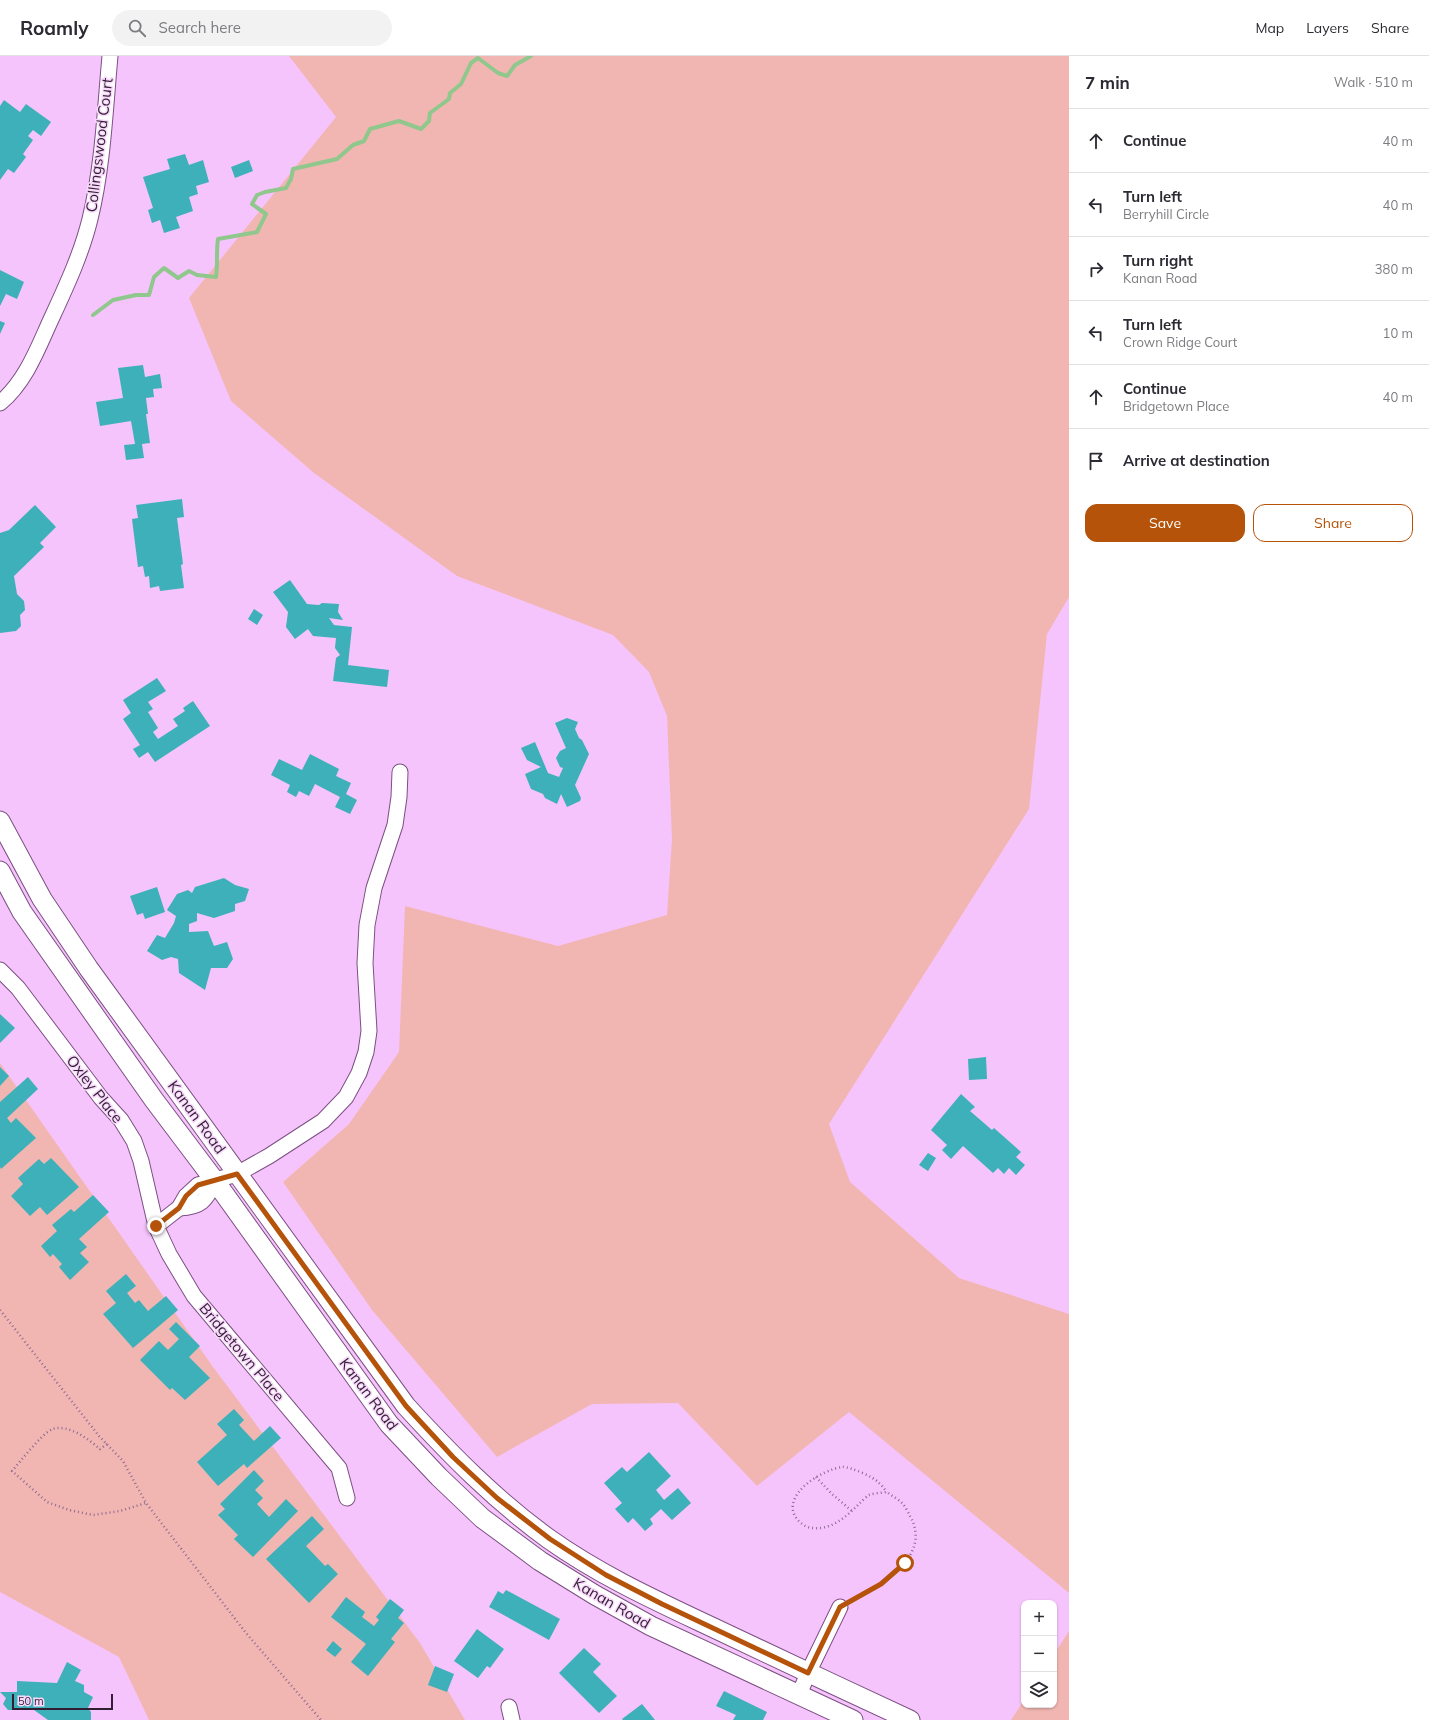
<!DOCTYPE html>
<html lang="en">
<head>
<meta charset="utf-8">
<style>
  :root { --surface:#fff; --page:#f2f2f3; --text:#2b2b33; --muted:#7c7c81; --line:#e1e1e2; --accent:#b45309 }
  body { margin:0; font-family:Mulish,sans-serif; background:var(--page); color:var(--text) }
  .controls { position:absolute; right:12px; bottom:12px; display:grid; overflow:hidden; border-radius:8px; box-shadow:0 1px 3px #0004 }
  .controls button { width:36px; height:36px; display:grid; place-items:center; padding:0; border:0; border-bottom:1px solid var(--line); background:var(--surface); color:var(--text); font:20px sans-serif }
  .scale { position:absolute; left:12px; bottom:10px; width:101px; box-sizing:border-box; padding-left:4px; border:2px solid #311e33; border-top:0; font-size:11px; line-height:14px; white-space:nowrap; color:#311e33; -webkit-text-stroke:3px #f8d9fb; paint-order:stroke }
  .stop { position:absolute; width:12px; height:12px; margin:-9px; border:3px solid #b45309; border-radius:50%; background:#fff }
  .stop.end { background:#b45309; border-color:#fff; box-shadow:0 1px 4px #0008 }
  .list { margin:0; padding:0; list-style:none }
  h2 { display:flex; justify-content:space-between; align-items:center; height:52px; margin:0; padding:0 16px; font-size:17px }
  h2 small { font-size:13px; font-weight:400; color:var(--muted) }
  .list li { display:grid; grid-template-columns:26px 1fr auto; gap:12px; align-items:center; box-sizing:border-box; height:64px; padding:0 16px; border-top:1px solid var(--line) }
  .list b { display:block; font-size:15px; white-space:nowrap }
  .list p { margin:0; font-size:13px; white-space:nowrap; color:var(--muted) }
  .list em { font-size:13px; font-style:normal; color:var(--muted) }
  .actions { display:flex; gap:8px; padding:12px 16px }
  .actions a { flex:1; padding:9px 0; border:1px solid var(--accent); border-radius:12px; text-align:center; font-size:14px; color:var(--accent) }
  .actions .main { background:var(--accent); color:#fff }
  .icon { flex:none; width:22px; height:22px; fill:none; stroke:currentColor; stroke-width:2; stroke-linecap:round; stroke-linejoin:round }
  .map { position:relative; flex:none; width:1069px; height:1664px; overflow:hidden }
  header { display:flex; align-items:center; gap:24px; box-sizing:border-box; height:56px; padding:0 20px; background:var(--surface); border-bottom:1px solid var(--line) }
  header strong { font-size:19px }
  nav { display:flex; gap:22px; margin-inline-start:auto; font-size:14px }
  .search { width:280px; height:36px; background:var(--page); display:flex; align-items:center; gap:10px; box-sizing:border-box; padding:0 14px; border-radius:22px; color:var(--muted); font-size:15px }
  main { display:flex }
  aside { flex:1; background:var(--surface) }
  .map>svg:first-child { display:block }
  .green { fill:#f2b6b2 }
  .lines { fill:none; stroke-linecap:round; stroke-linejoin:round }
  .stream { stroke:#90c78c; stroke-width:4 }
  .building { fill:#3db0b9 }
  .minor-casing { stroke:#7c5082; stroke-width:17 }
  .major-casing { stroke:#7c5082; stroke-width:21 }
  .path { stroke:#8d6b90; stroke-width:2.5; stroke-dasharray:1 3; stroke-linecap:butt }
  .minor { stroke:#fff; stroke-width:15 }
  .major { stroke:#fff; stroke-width:19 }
  .route { stroke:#b45309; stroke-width:5 }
  .labels { text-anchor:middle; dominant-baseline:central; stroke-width:3; stroke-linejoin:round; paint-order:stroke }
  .street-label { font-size:15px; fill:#311e33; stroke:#f8d9fb }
</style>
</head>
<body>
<header>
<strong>Roamly</strong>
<div class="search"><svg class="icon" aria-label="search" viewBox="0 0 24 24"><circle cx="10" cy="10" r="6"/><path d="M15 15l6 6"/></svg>Search here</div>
<nav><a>Map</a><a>Layers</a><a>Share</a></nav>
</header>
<main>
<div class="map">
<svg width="1069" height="1664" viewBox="0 0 1069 1664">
  <rect width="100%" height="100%" fill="#f6c4fc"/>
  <g class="green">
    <path d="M289,0h780v541l-22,37 -18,175 -200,315 21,58 109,96 110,36v279l-220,-181 -92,74 -79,-83 -86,1 -95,53 -125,-147 -89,-128 66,-58 50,-72 6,-146 153,40 109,-31 5,-76 -5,-123 -18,-44 -36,-37 -156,-59 -143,-103 -83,-72 -42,-103 147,-181z"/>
    <path d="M0,1007l213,304 207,276 45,77h-316l-30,-63 -119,-65z"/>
    <path d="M1069,1575v89h-58l13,-20v5h30v-51z"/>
  </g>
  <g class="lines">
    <path class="stream" d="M93,259l20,-15 23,-5h13l5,-18 10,-9 14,10 11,-7 8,4 19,2c2,-13 0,-25 2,-38l39,-7 9,-18 -14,-10 5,-9 8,-3 21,-4 5,-9 2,-10 44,-10 16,-14 11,-4 6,-12 29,-8 22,8 8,-8 1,-8 19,-14 1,-6 11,-9 10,-21 7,-5 20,15 9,3 8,-11 16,-9"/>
  </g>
  <g class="building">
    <path d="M4,44l16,12 6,-8 25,18 -10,14 -8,-6 -5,6 5,4 -10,14 3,3 -12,16 -6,-4 -8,11v-74z"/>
    <path d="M185,98l4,11 14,-5 6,22 -13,4 2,8 -9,3 4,14 -17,6 4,11 -16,5 -4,-13 -8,3 -4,-13 5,-2 -10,-31 27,-8 -3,-10z"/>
    <path d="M249,104l4,11 -18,7 -4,-11z"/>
    <path d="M0,214l24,12 -7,17 -11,-5 -6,12z"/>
    <path d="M0,265l5,2 -5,11z"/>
    <path d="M143,309l2,12 15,-3 2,14 -9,1 1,8 -8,1 2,16h-2l4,29 -8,1 2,14 -18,2 -2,-15 11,-1 -4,-23 -31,5 -4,-24 27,-4 -5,-30z"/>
    <path d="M182,443l2,18 -7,1 6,46 -2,1 3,23 -24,3 -1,-5 -9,2 -1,-12 -4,1 -2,-11 -5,1 -6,-48 6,-1 -2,-13z"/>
    <path d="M35,449l21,22 -16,16 4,4 -30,29 3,18 7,7 1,9 -5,5 1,11 -5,5 -16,2v-100l9,-3z"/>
    <path d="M290,524l17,24 12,1 3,-2 17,1 -1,8 5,8 -14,-2 5,7 18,2 -4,38 41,5 -2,17 -54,-6 3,-23 4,-3 -5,-7 1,-10 -23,-2 -5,-7 -13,10 -9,-12 2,-15 -15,-20z"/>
    <path d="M254,553l9,6 -6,10 -9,-6z"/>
    <path d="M157,622l9,13 -18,11 5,7 -5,3 10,16 -5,4 5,7 20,-13 -5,-7 12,-8 -2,-3 10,-7 17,25 -55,36 -7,-10 -9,6 -6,-9 7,-4 -17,-26 8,-6 -8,-13z"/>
    <path d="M567,662l11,4 -3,7 4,9 3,2 7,14 -14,31 6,13 -1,3 -13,6 -6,-13 -4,10 -12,-6 -2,-4 -12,-5 -6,-15 16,-7 -14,-7 -6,-12 14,-6 13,31 11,4 4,-9 -3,-1 -4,-9 4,-7 6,-3 -11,-25z"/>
    <path d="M310,698l29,15 -3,7 15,7 -5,11 11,6 -7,14 -15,-7 5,-10 -25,-13 -6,12 -10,-5 -3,6 -9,-5 3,-7 -19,-10 8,-16 23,11z"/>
    <path d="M224,822l11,7 14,4 -4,12 -10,3v7l-21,7 -17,-5v8l-8,3v8l19,-1 6,15 13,-4 6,17 -6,9h-16l-6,22 -26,-17 -1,-14 -7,-2 -9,3 -15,-9 10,-16 8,3 9,-15 2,-7 -9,-6 10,-16 11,-4 4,3 3,-6z"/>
    <path d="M157,831l8,25 -20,7 -2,-6 -6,2 -7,-19z"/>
    <path d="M0,958l15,14 -15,15z"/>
    <path d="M986,1001l1,22 -18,1 -1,-21z"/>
    <path d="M0,1011l9,9 -9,10z"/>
    <path d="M28,1021l10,12 -31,29 4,5 5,-5 20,20 -35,31 -1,-2v-65z"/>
    <path d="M961,1038l14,13 -5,4 22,19 2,-2 27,24 -5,5 9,8 -9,10 -7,-7 -5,6 -6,-6 -5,5 -30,-27 -12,13 -9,-9 5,-5 -16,-15z"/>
    <path d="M928,1097l8,5 -8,13 -9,-6z"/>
    <path d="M51,1102l28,29 -32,28 -7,-8 -10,9 -19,-20 12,-12 -5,-6 21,-19 5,5z"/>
    <path d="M93,1139l16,17 -30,27 8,8 -7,6 9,9 -19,18 -11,-13 3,-3 -9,-10 -3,3 -9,-11 16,-15 -5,-6 19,-16 3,3z"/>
    <path d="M126,1218l10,12 -9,7 8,10 4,-3 9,11 18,-15 12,14 -45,38 -30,-34 13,-11 -10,-12z"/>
    <path d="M176,1266l24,24 -11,11 21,21 -25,22 -13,-12 -2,2 -30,-30 19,-19 9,9 11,-11 -10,-10z"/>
    <path d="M234,1353l10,11 -5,5 15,16 16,-15 11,12 -34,30 -3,-4 -26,22 -21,-24 30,-27 -10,-11z"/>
    <path d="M649,1396l22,24 -15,14 8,10 14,-12 13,15 -19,17 -11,-11 -11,10 3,5 -8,7 -12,-13 -5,5 -13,-14 7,-6 -18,-20 18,-16 5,5z"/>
    <path d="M254,1414l10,11 -9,9 8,8 -6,6 12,13 17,-18 12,12 -45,46 -19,-18 4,-4 -20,-20 7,-6 -5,-5z"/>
    <path d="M312,1460l12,13 -18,17 19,20 3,-2 10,10 -29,29 -43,-44z"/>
    <path d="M506,1534l54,29 -11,21 -60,-33 9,-16 5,3z"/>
    <path d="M346,1541l19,15 -3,5 12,9 5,-6 -3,-3 14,-18 14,11 -6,8 6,5 -13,16 4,3 -27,34 -17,-14 15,-18 -35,-27z"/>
    <path d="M477,1573l27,20 -14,19 -3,-2 -9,12 -24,-17z"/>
    <path d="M333,1585l9,8 -7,8 -9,-7z"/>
    <path d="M584,1592l17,16 -8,8 24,24 -18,17 -40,-40z"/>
    <path d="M67,1606l14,8 -6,11 9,4v7l9,5 -5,11 3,4v8h-43l-14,-10h-26l-5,-6 3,-6 -6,-6h17v-11l40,2z"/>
    <path d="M435,1610l19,8 -7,18 -19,-7z"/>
    <path d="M724,1635l43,21 -4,8h-30l3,-5 -20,-9z"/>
    <path d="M642,1648l13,16h-32l-1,-1z"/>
  </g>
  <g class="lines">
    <g class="minor-casing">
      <g id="minor">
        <path d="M0,347c24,-20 36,-50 48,-77 16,-35 33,-70 42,-107 13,-53 15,-109 20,-163"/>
        <path d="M0,914l18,18 83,110 20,22 13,21 7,20 15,65"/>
        <path d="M179,1152c22,-1 27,-7 36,-27"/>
        <path d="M347,1442l-8,-30 -145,-172 -25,-42 -13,-28 23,-18 7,-12 12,-11 39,-11 32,-18 54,-35 23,-24 13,-24 7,-21 3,-21 -4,-68 2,-38 7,-37 21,-63 4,-28 1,-25"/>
        <path d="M799,1639l9,-22 32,-66"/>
        <path d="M509,1651l3,13"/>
      </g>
    </g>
    <g class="major-casing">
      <g id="major">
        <path d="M0,765l42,78 47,70 317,437c44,48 89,94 143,133 52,37 110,63 167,90 65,31 129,61 194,91"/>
        <path d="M0,815l22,41 132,188 61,81 174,243 50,53 43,41 58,43 55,34 56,31 202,94"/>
      </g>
    </g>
    <g class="path">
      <path d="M0,1254l99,126 24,25 23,42 100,130 75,87"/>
      <path d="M107,1388l-7,5c-12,-10 -31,-25 -47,-20 -10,3 -33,33 -41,42l35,31 22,8 24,5 27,-4 26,-8"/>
      <path d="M816,1421l16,17 20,17"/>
      <path d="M851,1545c29,-16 82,-44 59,-85 -2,-4 -5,-10 -8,-13 -4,-4 -10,-7 -15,-11 -6,1 -13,1 -18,3 -3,2 -7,6 -9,8 -13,13 -28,27 -47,25 -6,0 -12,-4 -16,-9 -18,-23 25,-50 46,-52 8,0 31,10 36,16 3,2 5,6 8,9"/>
    </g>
    <use href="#minor" class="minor"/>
    <use href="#major" class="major"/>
  </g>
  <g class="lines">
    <path class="route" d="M156,1170l23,-18 7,-12 12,-11 39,-11 169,232 47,51 44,41 53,41 56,36 56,29 146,69 32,-66 41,-23 24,-21"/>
  </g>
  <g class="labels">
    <g class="street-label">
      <text transform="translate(99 89) rotate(-83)">Collingswood Court</text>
      <text transform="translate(95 1033) rotate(52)">Oxley Place</text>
      <text transform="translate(197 1061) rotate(54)">Kanan Road</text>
      <text transform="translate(242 1296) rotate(50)">Bridgetown Place</text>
      <text transform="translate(369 1338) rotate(53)">Kanan Road</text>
      <text transform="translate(612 1547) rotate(30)">Kanan Road</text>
    </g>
  </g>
</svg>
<div class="controls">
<button>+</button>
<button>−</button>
<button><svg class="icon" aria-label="layers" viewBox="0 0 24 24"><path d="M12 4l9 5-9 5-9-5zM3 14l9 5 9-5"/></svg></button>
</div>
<div class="scale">50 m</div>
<div class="stop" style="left:905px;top:1507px"></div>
<div class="stop end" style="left:156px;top:1170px"></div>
</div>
<aside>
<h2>7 min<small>Walk · 510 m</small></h2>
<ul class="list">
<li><svg class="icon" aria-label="ahead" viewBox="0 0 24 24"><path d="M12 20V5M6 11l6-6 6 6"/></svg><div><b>Continue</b></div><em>40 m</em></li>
<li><svg class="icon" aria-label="left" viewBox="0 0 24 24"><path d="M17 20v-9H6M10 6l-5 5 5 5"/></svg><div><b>Turn left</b><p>Berryhill Circle</p></div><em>40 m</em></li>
<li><svg class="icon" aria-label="right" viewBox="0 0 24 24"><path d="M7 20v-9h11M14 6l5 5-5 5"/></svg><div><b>Turn right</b><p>Kanan Road</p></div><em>380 m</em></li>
<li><svg class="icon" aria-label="left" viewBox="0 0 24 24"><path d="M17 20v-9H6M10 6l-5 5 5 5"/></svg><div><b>Turn left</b><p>Crown Ridge Court</p></div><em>10 m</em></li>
<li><svg class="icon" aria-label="ahead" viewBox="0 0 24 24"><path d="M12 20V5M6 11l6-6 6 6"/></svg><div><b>Continue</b><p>Bridgetown Place</p></div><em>40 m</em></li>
<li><svg class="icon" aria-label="arrive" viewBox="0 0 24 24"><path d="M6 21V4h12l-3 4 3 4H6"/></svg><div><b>Arrive at destination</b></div></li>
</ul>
<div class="actions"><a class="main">Save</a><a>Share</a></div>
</aside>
</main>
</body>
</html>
